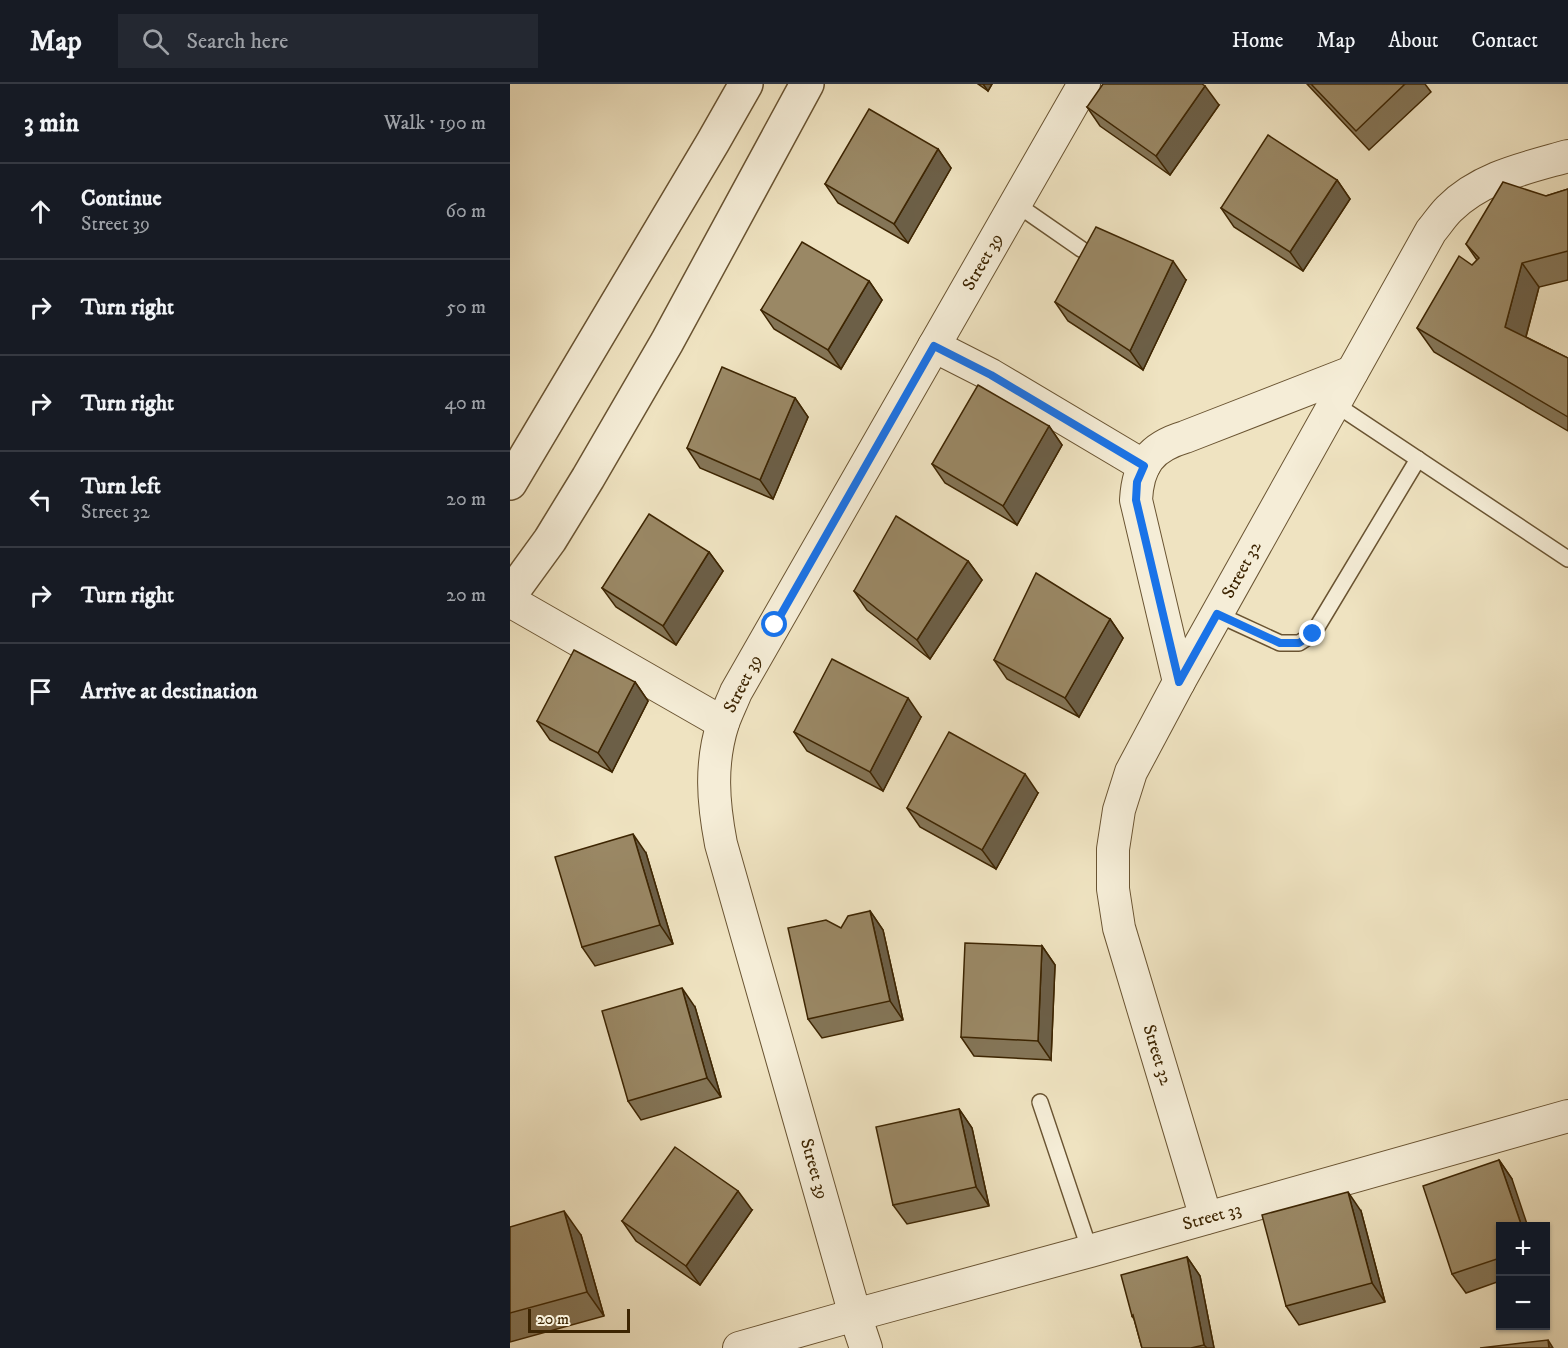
<!DOCTYPE html>
<html lang="en">
<head>
<meta charset="utf-8">
<style>
  :root { --surface:#171b24; --page:#242831; --text:#f1f3f6; --muted:#9ea1a6; --line:#363941 }
  body { margin:0; font-family:"IM FELL DW Pica",serif; background:var(--page); color:var(--text) }
  .controls { position:absolute; right:18px; bottom:18px; display:grid; overflow:hidden; border-radius:0px; box-shadow:0 2px 4px #0004 }
  .controls button { width:54px; height:54px; display:grid; place-items:center; padding:0; border:0; border-bottom:2px solid var(--line); background:var(--surface); color:var(--text); font:30px sans-serif }
  .scale { position:absolute; left:18px; bottom:15px; width:102px; box-sizing:border-box; padding-left:6px; border:3px solid #3d2502; border-top:0; font-size:16px; line-height:21px; white-space:nowrap; color:#3d2502; -webkit-text-stroke:4px #f5edd7; paint-order:stroke }
  .stop { position:absolute; width:18px; height:18px; margin:-14px; border:4px solid #1a73e8; border-radius:50%; background:#fff }
  .stop.end { background:#1a73e8; border-color:#fff; box-shadow:0 2px 6px #0008 }
  .list { margin:0; padding:0; list-style:none }
  h2 { display:flex; justify-content:space-between; align-items:center; height:78px; margin:0; padding:0 24px; font-size:26px }
  h2 small { font-size:20px; font-weight:400; color:var(--muted) }
  .list li { display:grid; grid-template-columns:39px 1fr auto; gap:18px; align-items:center; box-sizing:border-box; height:96px; padding:0 24px; border-top:2px solid var(--line) }
  .list b { display:block; font-size:22px; white-space:nowrap }
  .list p { margin:0; font-size:20px; white-space:nowrap; color:var(--muted) }
  .list em { font-size:20px; font-style:normal; color:var(--muted) }
  .icon { flex:none; width:33px; height:33px; fill:none; stroke:currentColor; stroke-width:2; stroke-linecap:round; stroke-linejoin:round }
  .map { position:relative; flex:none; width:1058px; height:1264px; overflow:hidden }
  header { display:flex; align-items:center; gap:36px; box-sizing:border-box; height:84px; padding:0 30px; background:var(--surface); border-bottom:2px solid var(--line) }
  header strong { font-size:28px }
  nav { display:flex; gap:33px; margin-inline-start:auto; font-size:21px }
  .search { width:420px; height:54px; background:var(--page); display:flex; align-items:center; gap:15px; box-sizing:border-box; padding:0 21px; border-radius:0px; color:var(--muted); font-size:22px }
  main { display:flex }
  aside { flex:1; background:var(--surface) }
  .map>svg:first-child { display:block }
  .lines { fill:none; stroke-linecap:round; stroke-linejoin:round }
  .service-casing { stroke:#6a5432; stroke-width:18 }
  .minor-casing { stroke:#6a5432; stroke-width:34 }
  .tertiary-casing { stroke:#6a5432; stroke-width:36 }
  .service { stroke:#f5edd7; stroke-width:15 }
  .minor { stroke:#f5edd7; stroke-width:32 }
  .tertiary { stroke:#f5edd7; stroke-width:33 }
  .wall { fill:#847557; stroke:#3d2502; stroke-width:1.5 }
  .shaded-wall { fill:#6c5f47; stroke:#3d2502; stroke-width:1.5 }
  .building { fill:#9a8865; stroke:#3d2502; stroke-width:1.5 }
  .route { stroke:#1a73e8; stroke-width:8 }
  .labels { text-anchor:middle; dominant-baseline:central; stroke-width:4.5; stroke-linejoin:round; paint-order:stroke }
  .street-label { font-size:18px; fill:#3d2502; stroke:#f5edd7 }
</style>
</head>
<body>
<header>
<strong>Map</strong>
<div class="search"><svg class="icon" aria-label="search" viewBox="0 0 24 24"><circle cx="10" cy="10" r="6"/><path d="M15 15l6 6"/></svg>Search here</div>
<nav><a>Home</a><a>Map</a><a>About</a><a>Contact</a></nav>
</header>
<main>
<aside>
<h2>3 min<small>Walk · 190 m</small></h2>
<ul class="list">
<li><svg class="icon" aria-label="ahead" viewBox="0 0 24 24"><path d="M12 20V5M6 11l6-6 6 6"/></svg><div><b>Continue</b><p>Street 39</p></div><em>60 m</em></li>
<li><svg class="icon" aria-label="right" viewBox="0 0 24 24"><path d="M7 20v-9h11M14 6l5 5-5 5"/></svg><div><b>Turn right</b></div><em>50 m</em></li>
<li><svg class="icon" aria-label="right" viewBox="0 0 24 24"><path d="M7 20v-9h11M14 6l5 5-5 5"/></svg><div><b>Turn right</b></div><em>40 m</em></li>
<li><svg class="icon" aria-label="left" viewBox="0 0 24 24"><path d="M17 20v-9H6M10 6l-5 5 5 5"/></svg><div><b>Turn left</b><p>Street 32</p></div><em>20 m</em></li>
<li><svg class="icon" aria-label="right" viewBox="0 0 24 24"><path d="M7 20v-9h11M14 6l5 5-5 5"/></svg><div><b>Turn right</b></div><em>20 m</em></li>
<li><svg class="icon" aria-label="arrive" viewBox="0 0 24 24"><path d="M6 21V4h12l-3 4 3 4H6"/></svg><div><b>Arrive at destination</b></div></li>
</ul>
</aside>
<div class="map">
<svg width="1058" height="1264" viewBox="0 0 1058 1264">
  <rect width="100%" height="100%" fill="#efe3c1"/>
  <filter id="stains"><feTurbulence type="fractalNoise" baseFrequency=".00333" numOctaves="4"/><feColorMatrix values="0 0 0 0 .2 0 0 0 0 .09 0 0 0 0 .02 0 0 0 .5 -.17"/></filter>
  <radialGradient id="worn" r=".72"><stop offset=".6" stop-color="#630" stop-opacity="0"/><stop offset="1" stop-color="#630" stop-opacity=".3"/></radialGradient>
  <g class="lines">
    <g class="service-casing">
      <g id="service">
        <path d="M506,120l65,45"/>
        <path d="M825,320l233,155"/>
        <path d="M707,530l63,29h19l14,-9 105,-175"/>
        <path d="M530,1018l50,149"/>
      </g>
    </g>
    <g class="minor-casing">
      <g id="minor">
        <path d="M424,262l57,29 153,91"/>
        <path d="M0,517l213,122"/>
        <path d="M669,598l-43,-182c2,-36 15,-53 49,-63l167,-65"/>
        <path d="M696,1134l-87,-290 -6,-39v-40l6,-39 12,-38 48,-90 252,-451c6,-7 11,-15 18,-22 32,-32 77,-41 119,-53"/>
        <path d="M229,1264l116,-33 235,-64 478,-135"/>
        <path d="M356,1264l-11,-33 -134,-471c-8,-42 -11,-80 2,-121 4,-11 9,-21 13,-31l348,-608"/>
      </g>
    </g>
    <g class="tertiary-casing">
      <g id="tertiary">
        <path d="M0,399l203,-341 33,-58"/>
        <path d="M0,511l40,-55 38,-62 79,-136 140,-258"/>
      </g>
    </g>
    <use href="#service" class="service"/>
    <use href="#minor" class="minor"/>
    <use href="#tertiary" class="tertiary"/>
  </g>
  <g class="wall">
    <path d="M468,0h14l-4,7z"/>
    <path d="M797,0h118l6,8 -62,58z"/>
    <path d="M709,21l-49,70 -70,-49 -13,-19z"/>
    <path d="M428,65l13,19 -43,75 -70,-40 -13,-19z"/>
    <path d="M827,96l13,19 -47,72 -69,-44 -13,-19z"/>
    <path d="M1058,105v91l-29,7 -13,50 42,21v73l-134,-79 -17,-24 60,-68 -11,-16 80,-48z"/>
    <path d="M676,196l-43,90 -75,-49 -13,-19z"/>
    <path d="M359,197l13,19 -41,69 -67,-40 -13,-19z"/>
    <path d="M285,314l13,19 -35,82 -73,-31 -13,-20z"/>
    <path d="M539,342l13,19 -45,80 -72,-42 -13,-19z"/>
    <path d="M199,468l14,19 -47,74 -60,-38 -14,-19z"/>
    <path d="M458,477l14,19 -52,79 -63,-49 -13,-19z"/>
    <path d="M600,535l13,19 -44,79 -72,-38 -13,-19z"/>
    <path d="M125,598l13,19 -36,71 -62,-32 -13,-19z"/>
    <path d="M411,633l-38,74 -76,-40 -13,-19z"/>
    <path d="M528,709l-42,76 -76,-42 -13,-19z"/>
    <path d="M136,769l27,91 -78,22 -13,-19z"/>
    <path d="M360,827l13,19 20,90 -81,18 -14,-19z"/>
    <path d="M532,862l13,19 -4,95 -77,-4 -13,-19z"/>
    <path d="M185,923l26,90 -80,23 -13,-19z"/>
    <path d="M449,1025l13,19 17,78 -82,18 -14,-19z"/>
    <path d="M989,1076l13,19 -12,48v54l-34,12 -14,-19z"/>
    <path d="M242,1126l-52,75 -64,-44 -14,-20z"/>
    <path d="M851,1127l24,91 -86,23 -13,-19z"/>
    <path d="M0,1143l71,8 23,81 -94,26z"/>
    <path d="M677,1173l13,19 14,72h-72l-8,-29 -2,-3z"/>
  </g>
  <g class="shaded-wall">
    <path d="M473,0h9l-4,7z"/>
    <path d="M695,2l14,19 -49,70 -14,-19z"/>
    <path d="M428,65l13,19 -43,75 -14,-19z"/>
    <path d="M827,96l13,19 -47,72 -13,-19z"/>
    <path d="M663,177l13,19 -43,90 -13,-19z"/>
    <path d="M1012,179l17,24 -17,64 -17,-24z"/>
    <path d="M359,197l13,19 -41,69 -13,-19z"/>
    <path d="M285,314l13,19 -35,82 -13,-19z"/>
    <path d="M539,342l13,19 -45,80 -14,-19z"/>
    <path d="M199,468l14,19 -47,74 -13,-19z"/>
    <path d="M458,477l14,19 -52,79 -13,-19z"/>
    <path d="M600,535l13,19 -44,79 -14,-19z"/>
    <path d="M125,598l13,19 -36,71 -14,-19z"/>
    <path d="M398,614l13,19 -38,74 -13,-19z"/>
    <path d="M515,690l13,19 -42,76 -14,-19z"/>
    <path d="M123,750l13,19 27,91 -13,-19z"/>
    <path d="M360,827l13,19 20,90 -13,-19z"/>
    <path d="M532,862l13,19 -4,95 -13,-19z"/>
    <path d="M172,904l13,19 26,90 -14,-19z"/>
    <path d="M449,1025l13,19 17,78 -13,-19z"/>
    <path d="M989,1076l13,19 16,48h-6z"/>
    <path d="M228,1107l14,19 -52,75 -14,-19z"/>
    <path d="M838,1108l13,19 24,91 -13,-19z"/>
    <path d="M54,1127l17,24 23,81 -17,-24z"/>
    <path d="M677,1173l13,19 14,72h-7l-3,-3z"/>
    <path d="M1038,1256l5,8h-4z"/>
  </g>
  <g class="building">
    <path d="M593,0h99l3,2 -49,70 -69,-49z"/>
    <path d="M801,0h94l-49,47z"/>
    <path d="M359,25l69,40 -44,75 -69,-40z"/>
    <path d="M758,51l69,45 -47,72 -69,-44z"/>
    <path d="M993,98l43,14 22,-7v62l-46,12 -17,64 63,31v59l-151,-89 42,-72 13,9 7,-7 -13,-14z"/>
    <path d="M586,143l77,34 -43,90 -75,-49z"/>
    <path d="M292,158l67,39 -41,69 -67,-40z"/>
    <path d="M212,283l73,31 -35,82 -73,-32z"/>
    <path d="M468,301l71,41 -46,80 -71,-42z"/>
    <path d="M139,430l60,38 -46,74 -61,-38z"/>
    <path d="M386,432l72,45 -51,79 -63,-49z"/>
    <path d="M526,489l74,46 -45,79 -71,-38z"/>
    <path d="M64,566l61,32 -37,71 -61,-32z"/>
    <path d="M322,575l76,39 -38,74 -76,-40z"/>
    <path d="M439,648l76,42 -43,76 -75,-42z"/>
    <path d="M123,750l27,91 -78,22 -27,-90z"/>
    <path d="M360,827l20,90 -82,18 -20,-91 38,-8 15,8 7,-12z"/>
    <path d="M455,859l77,3 -4,95 -77,-4z"/>
    <path d="M172,904l25,90 -79,23 -26,-90z"/>
    <path d="M449,1025l17,78 -83,18 -17,-78z"/>
    <path d="M165,1063l63,44 -52,75 -64,-45z"/>
    <path d="M989,1076l23,67h-22v31l-48,16 -29,-88z"/>
    <path d="M838,1108l24,91 -86,23 -24,-91z"/>
    <path d="M54,1127l23,81 -77,21v-86z"/>
    <path d="M677,1173l17,88 -13,3h-49l-9,-33 -1,1 -11,-41z"/>
    <path d="M1038,1256l1,8h-69z"/>
  </g>
  <g class="lines">
    <path class="route" d="M265,541l159,-279 57,29 153,91 -7,16 -1,18 43,182 38,-68 63,29h19l14,-9"/>
  </g>
  <g class="labels">
    <g class="street-label">
      <text transform="translate(473 178) rotate(-60)">Street 39</text>
      <text transform="translate(732 486) rotate(-61)">Street 32</text>
      <text transform="translate(233 600) rotate(-63)">Street 39</text>
      <text transform="translate(647 971) rotate(73)">Street 32</text>
      <text transform="translate(304 1085) rotate(74)">Street 39</text>
      <text transform="translate(702 1133) rotate(-16)">Street 33</text>
    </g>
  </g>
  <rect width="100%" height="100%" filter="url(#stains)"/>
  <rect width="100%" height="100%" fill="url(#worn)"/>
</svg>
<div class="controls">
<button>+</button>
<button>−</button>
</div>
<div class="scale">20 m</div>
<div class="stop" style="left:265px;top:541px"></div>
<div class="stop end" style="left:803px;top:550px"></div>
</div>
</main>
</body>
</html>
